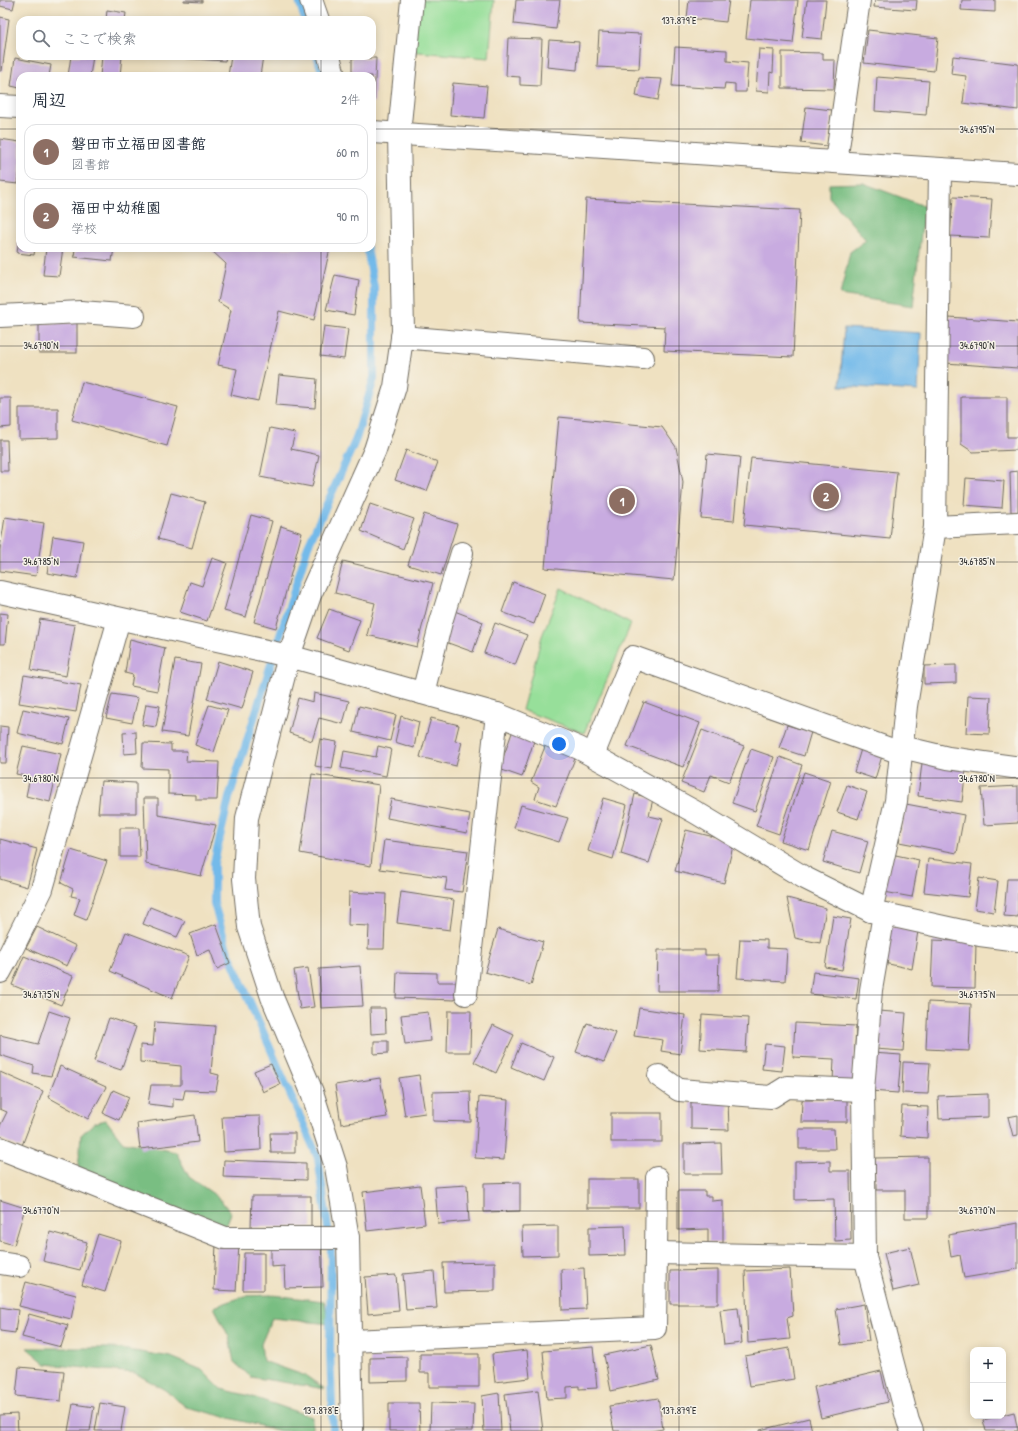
<!DOCTYPE html>
<html lang="ja">
<head>
<meta charset="utf-8">
<style>
  :root { --surface:#fff; --page:#f2f2f3; --text:#1f2937; --muted:#747a83; --line:#e0e1e3; --accent:#1a73e8 }
  body { margin:0; font-family:"Patrick Hand","Klee One",sans-serif; background:var(--page); color:var(--text) }
  .controls { position:absolute; right:12px; bottom:12px; display:grid; overflow:hidden; border-radius:8px; box-shadow:0 2px 10px #0003 }
  .controls button { width:36px; height:36px; display:grid; place-items:center; padding:0; border:0; border-bottom:1px solid var(--line); background:var(--surface); color:var(--text); font:20px sans-serif }
  .you { position:absolute; left:559px; top:744px; width:14px; height:14px; margin:-10px; border:3px solid #fff; border-radius:50%; background:#1a73e8; box-shadow:0 0 0 6px #1a73e833 }
  .badge { display:grid; place-items:center; width:26px; height:26px; border-radius:50%; background:var(--accent); color:#fff; font-size:13px; font-weight:700 }
  .pin { position:absolute; translate:-50% -50%; border:2px solid #fff; box-shadow:0 1px 4px #0006 }
  .list { margin:0; padding:0; list-style:none }
  h2 { display:flex; justify-content:space-between; align-items:center; height:52px; margin:0; padding:0 16px; font-size:17px }
  h2 small { font-size:13px; font-weight:400; color:var(--muted) }
  .list li { display:grid; grid-template-columns:26px 1fr auto; gap:12px; align-items:center; box-sizing:border-box; height:56px; margin:0 8px 8px; padding:0 8px; border:1px solid var(--line); border-radius:12px }
  .list b { display:block; font-size:15px; white-space:nowrap }
  .list p { margin:0; font-size:13px; white-space:nowrap; color:var(--muted) }
  .list em { font-size:13px; font-style:normal; color:var(--muted) }
  .icon { flex:none; width:22px; height:22px; fill:none; stroke:currentColor; stroke-width:2; stroke-linecap:round; stroke-linejoin:round }
  .map { position:relative; flex:none; width:1018px; height:1431px; overflow:hidden }
  .search { position:absolute; background:var(--surface); box-shadow:0 2px 10px #0003; left:16px; top:16px; width:360px; height:44px; display:flex; align-items:center; gap:10px; box-sizing:border-box; padding:0 14px; border-radius:12px; color:var(--muted); font-size:15px }
  .panel { position:absolute; background:var(--surface); box-shadow:0 2px 10px #0003; left:16px; top:72px; width:360px; height:180px; border-radius:12px }
  .map>svg:first-child { display:block }
  .green { fill:#97df9a; stroke:#618562 }
  .forest { fill:#79be82; stroke:#527456 }
  .water { fill:#73baea; stroke:#4f728a }
  .lines { fill:none; stroke-linecap:round; stroke-linejoin:round }
  .stream { stroke:#73baea; stroke-width:8 }
  .building { fill:#c8abe0 }
  .minor-casing { stroke:#706b60; stroke-width:24 }
  .tertiary-casing { stroke:#706b60; stroke-width:24 }
  .minor { stroke:#fff; stroke-width:22 }
  .tertiary { stroke:#fff; stroke-width:22 }
  .ticks { fill:none; stroke:#2b2b2b; stroke-width:1; stroke-opacity:0.45 }
  .ticks-label { font-size:10px; text-anchor:middle; fill:#2b2b2b; stroke:#f7f3e8; stroke-width:3; stroke-linejoin:round; paint-order:stroke }
</style>
</head>
<body>
<div class="map">
<svg width="1018" height="1431" viewBox="0 0 1018 1431">
  <rect width="100%" height="100%" fill="#f7f3e8"/>
  <filter id="ink" filterUnits="userSpaceOnUse"><feTurbulence type="fractalNoise" baseFrequency=".025" numOctaves="2"/><feDisplacementMap in="SourceGraphic" scale="8" xChannelSelector="R" yChannelSelector="G"/><feConvolveMatrix kernelMatrix="1 2 1 2 8 2 1 2 1" color-interpolation-filters="sRGB"/></filter>
  <filter id="wash" filterUnits="userSpaceOnUse"><feTurbulence type="fractalNoise" baseFrequency=".012" numOctaves="4" result="noise"/><feDisplacementMap in="SourceGraphic" scale="16" xChannelSelector="R" yChannelSelector="G"/><feGaussianBlur stdDeviation="0.9" result="paint"/><feColorMatrix in="noise" values="0 0 0 0 0 0 0 0 0 0 0 0 0 0 0 0 0 1.4 0 .05"/><feComposite in="paint" operator="in"/></filter>
  <g filter="url(#wash)">
    <rect width="100%" height="100%" fill="#efe1c1"/>
    <g class="green">
      <path d="M412,0h82l-5,58 -82,-7z"/>
      <path d="M561,588l70,36 -47,109 -62,-23 20,-74z"/>
    </g>
    <g class="forest">
      <path d="M863,183l61,23 -11,100 -73,-11 10,-43 16,-12 -37,-43v-13z"/>
      <path d="M106,1120l17,22 53,10 13,25 29,20 13,16 -7,18 -146,-61 3,-35 13,-12z"/>
      <path d="M272,1295l52,6 6,23 -58,-6 -11,26 2,17 43,15 19,13 -74,-12 -17,-15 -5,-25 -15,-30 31,-11z"/>
      <path d="M27,1348h88l56,9 31,13 19,19 29,7 62,21v13l-1,1h-30l-95,-24 -21,-17 -30,-17 -89,-9z"/>
    </g>
    <path class="water" d="M844,328l77,5 -3,58 -78,-5z"/>
    <g class="lines">
      <g class="stream">
        <path d="M299,0l6,20"/>
        <path d="M317,56l5,16"/>
        <path d="M333,1431l-3,-80 1,-102 -13,-91 -91,-209 -13,-46v-40l15,-65 79,-252 48,-107 18,-61v-91l-7,-39"/>
      </g>
    </g>
    <g id="blocks">
      <g class="building">
        <path d="M0,0h15l-2,9 -13,-3z"/>
        <path d="M184,0h18v2l-18,-1z"/>
        <path d="M516,0h44l-4,29 -42,-5z"/>
        <path d="M689,0h40l-3,22 -39,-4z"/>
        <path d="M750,0h48l-5,43 -47,-5z"/>
        <path d="M807,0h19l-4,39 -20,-2z"/>
        <path d="M875,0h42l-1,10 -42,-3z"/>
        <path d="M962,0h33v12l-34,-2z"/>
        <path d="M107,10l19,3 -1,7h-19z"/>
        <path d="M0,17l9,2 -7,52h-2z"/>
        <path d="M868,30l70,8 -4,33 -70,-8z"/>
        <path d="M599,32l42,2 -2,35 -42,-2z"/>
        <path d="M508,38l34,1 -2,47 -20,-1v-8l-14,-1z"/>
        <path d="M549,40l30,2 -2,28 -30,-3z"/>
        <path d="M675,47l52,3v11l21,2 -2,29h-11v-8l-10,-1 -1,6 -52,-3z"/>
        <path d="M759,49l15,1 -1,23 -3,-1 -1,20 -13,-1z"/>
        <path d="M782,52l41,1v7h12l-1,29 -52,-1z"/>
        <path d="M71,56h22l-3,20h-22z"/>
        <path d="M102,56h20l-2,20h-20z"/>
        <path d="M176,56h50l-1,5 -49,-3z"/>
        <path d="M231,56h32l-3,20h-32z"/>
        <path d="M953,56l65,8v46l-55,-7 3,-27 -15,-2z"/>
        <path d="M15,58l36,7 -2,11h-29v12l-9,-2z"/>
        <path d="M352,58h24l-2,44h-2v-26h-20z"/>
        <path d="M877,77l52,4 -3,34 -51,-4z"/>
        <path d="M639,78l23,1 -4,21 -22,-4z"/>
        <path d="M453,83l34,3 -3,32 -34,-3z"/>
        <path d="M806,107l26,3 -5,36 -26,-3z"/>
        <path d="M0,139l20,3v27l-2,15 -18,-2z"/>
        <path d="M953,197l39,2 -3,39 -39,-2z"/>
        <path d="M586,199l214,11 -7,147 -129,-6 1,-24 -85,-4z"/>
        <path d="M19,236l1,12h15l-1,7 -17,-2z"/>
        <path d="M46,248h17l-4,28 -16,-1z"/>
        <path d="M75,248h39l-2,13 -38,-4z"/>
        <path d="M211,248h119l-16,72 -35,-9 -21,90 -27,-6 6,-26 -19,-4 13,-55 -13,-8 8,-38 -15,-14z"/>
        <path d="M335,275l24,5 -5,35 -28,-5z"/>
        <path d="M949,317l69,5v46l-73,-5z"/>
        <rect x="39" y="323" width="38" height="30"/>
        <path d="M324,326l24,3 -4,30 -24,-3z"/>
        <path d="M279,375l38,4 -2,29 -39,-3z"/>
        <path d="M82,382l96,25 -11,39 -95,-26z"/>
        <path d="M961,397h46v40h11l-1,13 -44,2 -12,-8z"/>
        <path d="M0,398h11v29l-11,1z"/>
        <path d="M19,408h39v30l-39,1z"/>
        <path d="M559,417l103,10 14,20 7,35 -9,98 -129,-12z"/>
        <path d="M270,428l25,5 -4,16 28,6 -7,32 -52,-10z"/>
        <path d="M0,440h7l1,31h-8z"/>
        <path d="M406,450l32,12 -11,29 -32,-11z"/>
        <path d="M707,454l33,3 -6,64 -33,-3z"/>
        <path d="M751,458l146,14 -7,67 -146,-14z"/>
        <path d="M1018,471v41h-7l-1,-40z"/>
        <path d="M966,478l38,3 -2,27 -38,-3z"/>
        <path d="M171,493l34,9 -13,46 -34,-9z"/>
        <path d="M370,504l44,15 -11,30 -42,-18z"/>
        <path d="M424,514l33,10 -16,51 -33,-10z"/>
        <path d="M251,515l21,6 -26,96 -22,-6z"/>
        <path d="M5,517l39,6 -8,53 -36,-5v-21z"/>
        <path d="M281,526l21,7 -26,95 -22,-6z"/>
        <path d="M53,536l30,5 -6,37 -30,-5z"/>
        <path d="M212,558l15,5 -20,58 -27,-9 10,-30 12,4z"/>
        <path d="M343,561l90,22 -16,64 -50,-12 8,-32 -40,-10z"/>
        <path d="M513,582l32,12 -11,30 -32,-12z"/>
        <path d="M329,609l31,11 -11,30 -32,-12z"/>
        <path d="M452,610l31,12 -10,30 -33,-12z"/>
        <path d="M0,613l8,1 -3,30h-5z"/>
        <path d="M40,619l35,6 -9,51 -35,-6z"/>
        <path d="M495,623l32,12 -12,30 -31,-12z"/>
        <path d="M130,639l35,9 -8,43 -26,-5 2,-11 -8,-2z"/>
        <path d="M175,660l26,4 -13,72 -26,-4z"/>
        <path d="M218,661l35,11 -11,37 -35,-10z"/>
        <path d="M956,665v18l-32,1v-18z"/>
        <path d="M24,675l57,10 -5,27 -57,-9z"/>
        <path d="M314,693l35,8 -6,23 -24,-6 -7,23 -23,-8 9,-35 15,4z"/>
        <path d="M112,694l26,4 -6,25 -26,-5z"/>
        <path d="M968,696l23,1 -2,37 -23,-1z"/>
        <path d="M644,702l56,21 -17,44 -56,-21z"/>
        <path d="M146,704l14,2 -4,21 -14,-2z"/>
        <path d="M209,705l19,5 -14,42 -19,-7z"/>
        <path d="M359,706l37,9 -6,26 -37,-9z"/>
        <path d="M23,709l46,10 -6,25 -46,-11z"/>
        <path d="M401,716l18,6 -5,26 -19,-6z"/>
        <path d="M431,718l28,7 -4,16 7,1 -6,24 -36,-9z"/>
        <path d="M787,725l24,7 -7,24 -25,-8z"/>
        <path d="M0,726l8,1 -2,36h-6z"/>
        <path d="M513,730l22,8 -13,39 -23,-8z"/>
        <path d="M702,730l42,16 -15,36 -18,-7 -7,17 -23,-9z"/>
        <path d="M136,732l1,21 -13,1 -1,-21z"/>
        <path d="M320,739l17,3 -5,27 -17,-3z"/>
        <path d="M143,743l28,1v7h16l-1,10 33,1 -2,38h-21v-5l-28,-1v-25l-26,-1z"/>
        <path d="M546,744l30,12 -20,50 -21,-7 4,-12 -8,-5z"/>
        <path d="M23,746l38,8 -11,48 -24,-6 4,-19 -14,-3z"/>
        <path d="M378,746l13,3 -5,27 -45,-8 3,-17 32,6z"/>
        <path d="M751,749l23,8 -19,54 -23,-8z"/>
        <path d="M861,749l21,7 -7,23 -21,-7z"/>
        <path d="M780,757l22,8 -23,69 -23,-8z"/>
        <path d="M922,763l44,5 -4,34 -44,-6z"/>
        <path d="M804,772l27,9 -22,69 -28,-9z"/>
        <path d="M312,774l67,11 -8,81 -71,-13z"/>
        <path d="M101,781l35,2v30h-38z"/>
        <path d="M847,785l20,7 -9,27 -21,-7z"/>
        <path d="M1018,786v37l-34,2 -3,-37z"/>
        <path d="M635,794l18,5 -4,17 14,3 -14,44 -28,-9z"/>
        <path d="M144,798h14v17l58,10 -15,51 -55,-12z"/>
        <path d="M603,798l24,7 -14,54 -25,-8z"/>
        <path d="M391,799l79,15 -3,19 -80,-15z"/>
        <path d="M906,804l58,11 -7,38 -58,-11z"/>
        <path d="M521,805l47,13 -9,24 -45,-14z"/>
        <path d="M120,828h19l1,29h-20z"/>
        <path d="M686,830l48,12 -10,41 -49,-12z"/>
        <path d="M832,831l36,10 -9,32 -36,-11z"/>
        <path d="M0,839l37,10 -10,38 -27,-8z"/>
        <path d="M384,840l84,11 -6,41 -17,-2 2,-12 -67,-9z"/>
        <path d="M71,850l36,11 -21,59 -12,-5 6,-17 -9,-2 2,-7 -12,-6z"/>
        <path d="M891,854l28,6 -7,37 -28,-5z"/>
        <path d="M928,859l44,5 -4,33 -44,-5z"/>
        <path d="M979,878l19,3 -4,31 -19,-3z"/>
        <path d="M1007,879h11v38l-14,-1z"/>
        <path d="M349,892l37,2 -2,55h-16l1,-23 -21,-1z"/>
        <path d="M401,892l53,8 -4,30 -53,-7z"/>
        <path d="M787,898l39,10 -6,35 -25,-5z"/>
        <path d="M150,907l35,14 -8,16 -34,-13z"/>
        <path d="M833,916l18,3 -9,51 -17,-3z"/>
        <path d="M216,924l14,39 -13,6 -7,-19 -13,5 -7,-21z"/>
        <path d="M890,926l28,5 -6,38 -28,-6z"/>
        <path d="M37,927l39,19 -9,20 -41,-18z"/>
        <path d="M498,929l45,13 -12,43 -46,-13z"/>
        <path d="M126,932l63,24 -17,42 -62,-27z"/>
        <path d="M740,939l27,1v8l20,1 -2,32 -48,-3z"/>
        <path d="M933,940l43,2 -1,46 -44,-1z"/>
        <path d="M658,950h47v5h14l-1,36h-61z"/>
        <path d="M24,956l49,20 -12,29 -49,-20z"/>
        <path d="M360,966l3,40 -42,2 -2,-39z"/>
        <path d="M308,968l6,39 -14,2 -6,-39z"/>
        <path d="M397,972l40,1v9h19l-1,18 -59,-2z"/>
        <path d="M813,972l46,6 -3,21 -46,-5z"/>
        <path d="M928,1002l43,2 -2,47 -43,-2z"/>
        <path d="M370,1008h15l1,25 -15,1z"/>
        <path d="M639,1008l46,7 -5,39 -19,-3 2,-11 -29,-4z"/>
        <path d="M49,1011l21,7 -19,58 -18,-3 1,-7 -34,-11v-20l38,9z"/>
        <path d="M448,1011h23l-1,41h-23z"/>
        <path d="M878,1011l28,2 -3,38 -28,-2z"/>
        <path d="M428,1012l3,29 -26,3 -4,-29z"/>
        <path d="M702,1015l46,3 -2,34 -46,-3z"/>
        <path d="M109,1018l27,9 -15,43 -27,-9z"/>
        <path d="M155,1022l60,4 -4,47 8,2 -3,16 -31,-1 -2,9 -10,-1v9l-25,-3 3,-19h30v-19l-41,-4v-17l13,1z"/>
        <path d="M587,1023l29,10 -12,29 -28,-10z"/>
        <path d="M795,1023l61,3 -3,57 -20,-1 1,-23 -41,-2z"/>
        <path d="M493,1025l21,10 -18,38 -22,-11z"/>
        <path d="M374,1041h14v12l-14,1z"/>
        <path d="M521,1043l33,14 -10,24 -33,-14z"/>
        <path d="M765,1044l20,2 -3,25 -20,-2z"/>
        <path d="M872,1053l29,2 -3,38 -28,-2z"/>
        <path d="M903,1062l27,1 -2,31 -26,-1z"/>
        <path d="M271,1064l9,20 -17,8 -9,-21z"/>
        <path d="M60,1066l46,21 -18,32 -40,-22z"/>
        <path d="M0,1072l43,19 -22,57 -21,-10v-12l7,-14 -7,-3z"/>
        <path d="M419,1075l6,38 -20,3 -6,-38z"/>
        <path d="M380,1078l7,39 -46,7 -6,-39z"/>
        <path d="M113,1090l16,7 -10,23 -16,-7z"/>
        <path d="M470,1091l1,31 -38,-1v-29z"/>
        <path d="M988,1094v23l-49,2 -1,-23z"/>
        <path d="M479,1097l29,3 -4,60 -29,-2z"/>
        <path d="M728,1099l1,31 -38,-1v-28z"/>
        <path d="M802,1100h45v22h-46z"/>
        <path d="M902,1106l26,1 -1,31 -27,-2z"/>
        <rect x="611" y="1113" width="51" height="29"/>
        <path d="M195,1115l3,27 -58,7 -3,-26z"/>
        <path d="M1018,1115v20l-5,1 -5,-19z"/>
        <path d="M260,1116l1,34 -37,2 -2,-35z"/>
        <path d="M799,1129h35l1,20h-36z"/>
        <path d="M270,1133h25v20h-24z"/>
        <path d="M721,1143l1,31h-38v-30z"/>
        <path d="M928,1157v61h-23v-28h-29l-1,-32z"/>
        <path d="M224,1160l82,3v17l-83,-3z"/>
        <path d="M830,1161v10h20l1,69 -16,1 -1,-42 -39,1v-38z"/>
        <rect x="587" y="1179" width="52" height="29"/>
        <path d="M520,1182v29l-36,1v-29z"/>
        <path d="M420,1185l5,39 -58,7 -4,-39z"/>
        <path d="M467,1185l2,36 -31,3 -3,-37z"/>
        <path d="M678,1191h27v5h7v5l11,-1v43h-15v-14l-30,1z"/>
        <path d="M252,1196h59v31h-60z"/>
        <path d="M0,1200l25,8 -11,37 -14,-4z"/>
        <path d="M1018,1223v46l-54,9 -4,-23 -9,2 -3,-22z"/>
        <path d="M558,1226v29l-35,1 -1,-29z"/>
        <path d="M625,1226l1,29 -37,1v-29z"/>
        <path d="M50,1232l37,10 -7,28 -37,-9z"/>
        <path d="M98,1234l23,7 -16,51 -23,-7z"/>
        <path d="M321,1242l2,45 -38,1 -1,-22 -13,1v-23z"/>
        <path d="M216,1244l23,1 -3,46 -22,-1z"/>
        <path d="M910,1247l9,38 -26,6 -9,-38z"/>
        <path d="M244,1253h20v37h-21z"/>
        <path d="M495,1262v29l-51,1 -1,-29z"/>
        <path d="M584,1268l2,41 -24,1 -1,-41z"/>
        <path d="M790,1269l3,47 -6,2 3,21 -42,4 -3,-72z"/>
        <path d="M718,1270v34h-48v-33z"/>
        <path d="M434,1271l3,37 -31,2 -3,-36z"/>
        <path d="M396,1275l3,36 -31,3 -3,-37z"/>
        <path d="M26,1282l50,13 -5,24 -52,-13z"/>
        <path d="M864,1304l5,37 -28,4 -5,-36z"/>
        <path d="M0,1307l18,3 -3,23 -15,-2z"/>
        <path d="M738,1308l4,35 -18,2 -4,-35z"/>
        <path d="M29,1314l39,11 -7,22 -39,-10z"/>
        <path d="M651,1345l8,35 -48,11 -7,-36z"/>
        <path d="M593,1347l4,41 -18,1v-3l-12,1v11l-20,1 -4,-48z"/>
        <path d="M789,1348l5,31 -44,7 -5,-30z"/>
        <path d="M527,1350l3,28 -35,4 -3,-28z"/>
        <path d="M420,1354h59v33h-50v-14h-9z"/>
        <path d="M407,1357v24l-37,1v-24z"/>
        <path d="M19,1367l45,4 -3,30 -45,-5z"/>
        <path d="M881,1371l7,31 -67,16 -7,-31z"/>
        <path d="M538,1390l5,41h-33l-5,-37z"/>
        <path d="M499,1393l2,38h-17l-2,-35z"/>
        <path d="M658,1398l5,31 -12,2h-37l-5,-25z"/>
        <path d="M100,1403l25,4 -4,24h-26z"/>
        <path d="M389,1403h30l1,28h-31z"/>
        <path d="M431,1403l43,1 -1,27h-43z"/>
        <path d="M73,1404l21,3 -4,24h-22z"/>
        <path d="M1014,1412l4,19h-32l-3,-11z"/>
        <path d="M17,1414l1,17h-18v-16z"/>
        <path d="M809,1418l3,13h-52v-1z"/>
      </g>
    </g>
  </g>
  <g filter="url(#ink)">
    <use href="#blocks" fill-opacity="0" stroke="#706b60" stroke-width="1"/>
    <g class="lines">
      <g class="minor-casing">
        <g id="minor">
          <path d="M311,0l7,20"/>
          <path d="M329,56l5,20"/>
          <path d="M0,106l20,1"/>
          <path d="M372,132l646,42"/>
          <path d="M836,162l23,-162"/>
          <path d="M0,316l81,-4 53,4"/>
          <path d="M402,337l241,21"/>
          <path d="M935,527l83,-4"/>
          <path d="M0,592l289,64 208,58 82,34 116,64 110,66 66,33 109,24 38,5"/>
          <path d="M423,693l18,-71 21,-69"/>
          <path d="M902,747l46,11 65,9h5"/>
          <path d="M593,755l40,-98 268,96"/>
          <path d="M871,911l25,-110 10,-95 29,-179 5,-358"/>
          <path d="M884,914l-13,76 -8,100 2,167 43,164 4,10"/>
          <path d="M0,972l7,-13 35,-70 77,-270"/>
          <path d="M466,994l31,-280"/>
          <path d="M659,1076l20,14 92,7 16,-10 76,3"/>
          <path d="M0,1148l225,90h123"/>
          <path d="M656,1253l209,4"/>
          <path d="M0,1263l19,3"/>
          <path d="M350,1341l305,-13 2,-150"/>
        </g>
      </g>
      <g class="tertiary-casing">
        <path id="tertiary" d="M352,1431l-4,-193 -12,-71 -24,-75 -40,-95 -23,-70 -5,-48 3,-61 42,-162 21,-61 65,-145 20,-63 8,-56 -4,-197 13,-134"/>
      </g>
      <use href="#minor" class="minor"/>
      <use href="#tertiary" class="tertiary"/>
    </g>
  </g>
  <path class="ticks" d="M321,0v20M679,0v1431M321,56v20M0,129h20M372,129h646M321,248v1183M0,346h1018M0,562h1018M0,778h1018M0,995h1018M0,1211h1018M0,1427h1018"/>
  <g class="ticks-label">
    <text x="679" y="24">137.879°E</text>
    <text x="977" y="133">34.6795°N</text>
    <text x="41" y="349">34.6790°N</text>
    <text x="977" y="349">34.6790°N</text>
    <text x="41" y="565">34.6785°N</text>
    <text x="977" y="565">34.6785°N</text>
    <text x="41" y="782">34.6780°N</text>
    <text x="977" y="782">34.6780°N</text>
    <text x="41" y="998">34.6775°N</text>
    <text x="977" y="998">34.6775°N</text>
    <text x="41" y="1214">34.6770°N</text>
    <text x="977" y="1214">34.6770°N</text>
    <text x="321" y="1414">137.878°E</text>
    <text x="679" y="1414">137.879°E</text>
  </g>
</svg>
<div class="controls">
<button>+</button>
<button>−</button>
</div>
<div class="you"></div>
<div class="pin badge" style="left:622px;top:501px;background:#8d6e63">1</div>
<div class="pin badge" style="left:826px;top:496px;background:#8d6e63">2</div>
<div class="search"><svg class="icon" aria-label="search" viewBox="0 0 24 24"><circle cx="10" cy="10" r="6"/><path d="M15 15l6 6"/></svg>ここで検索</div>
<section class="panel">
<h2>周辺<small>2件</small></h2>
<ul class="list">
<li><span class="badge" style="background:#8d6e63">1</span><div><b>磐田市立福田図書館</b><p>図書館</p></div><em>60 m</em></li>
<li><span class="badge" style="background:#8d6e63">2</span><div><b>福田中幼稚園</b><p>学校</p></div><em>90 m</em></li>
</ul>
</section>
</div>
</body>
</html>
